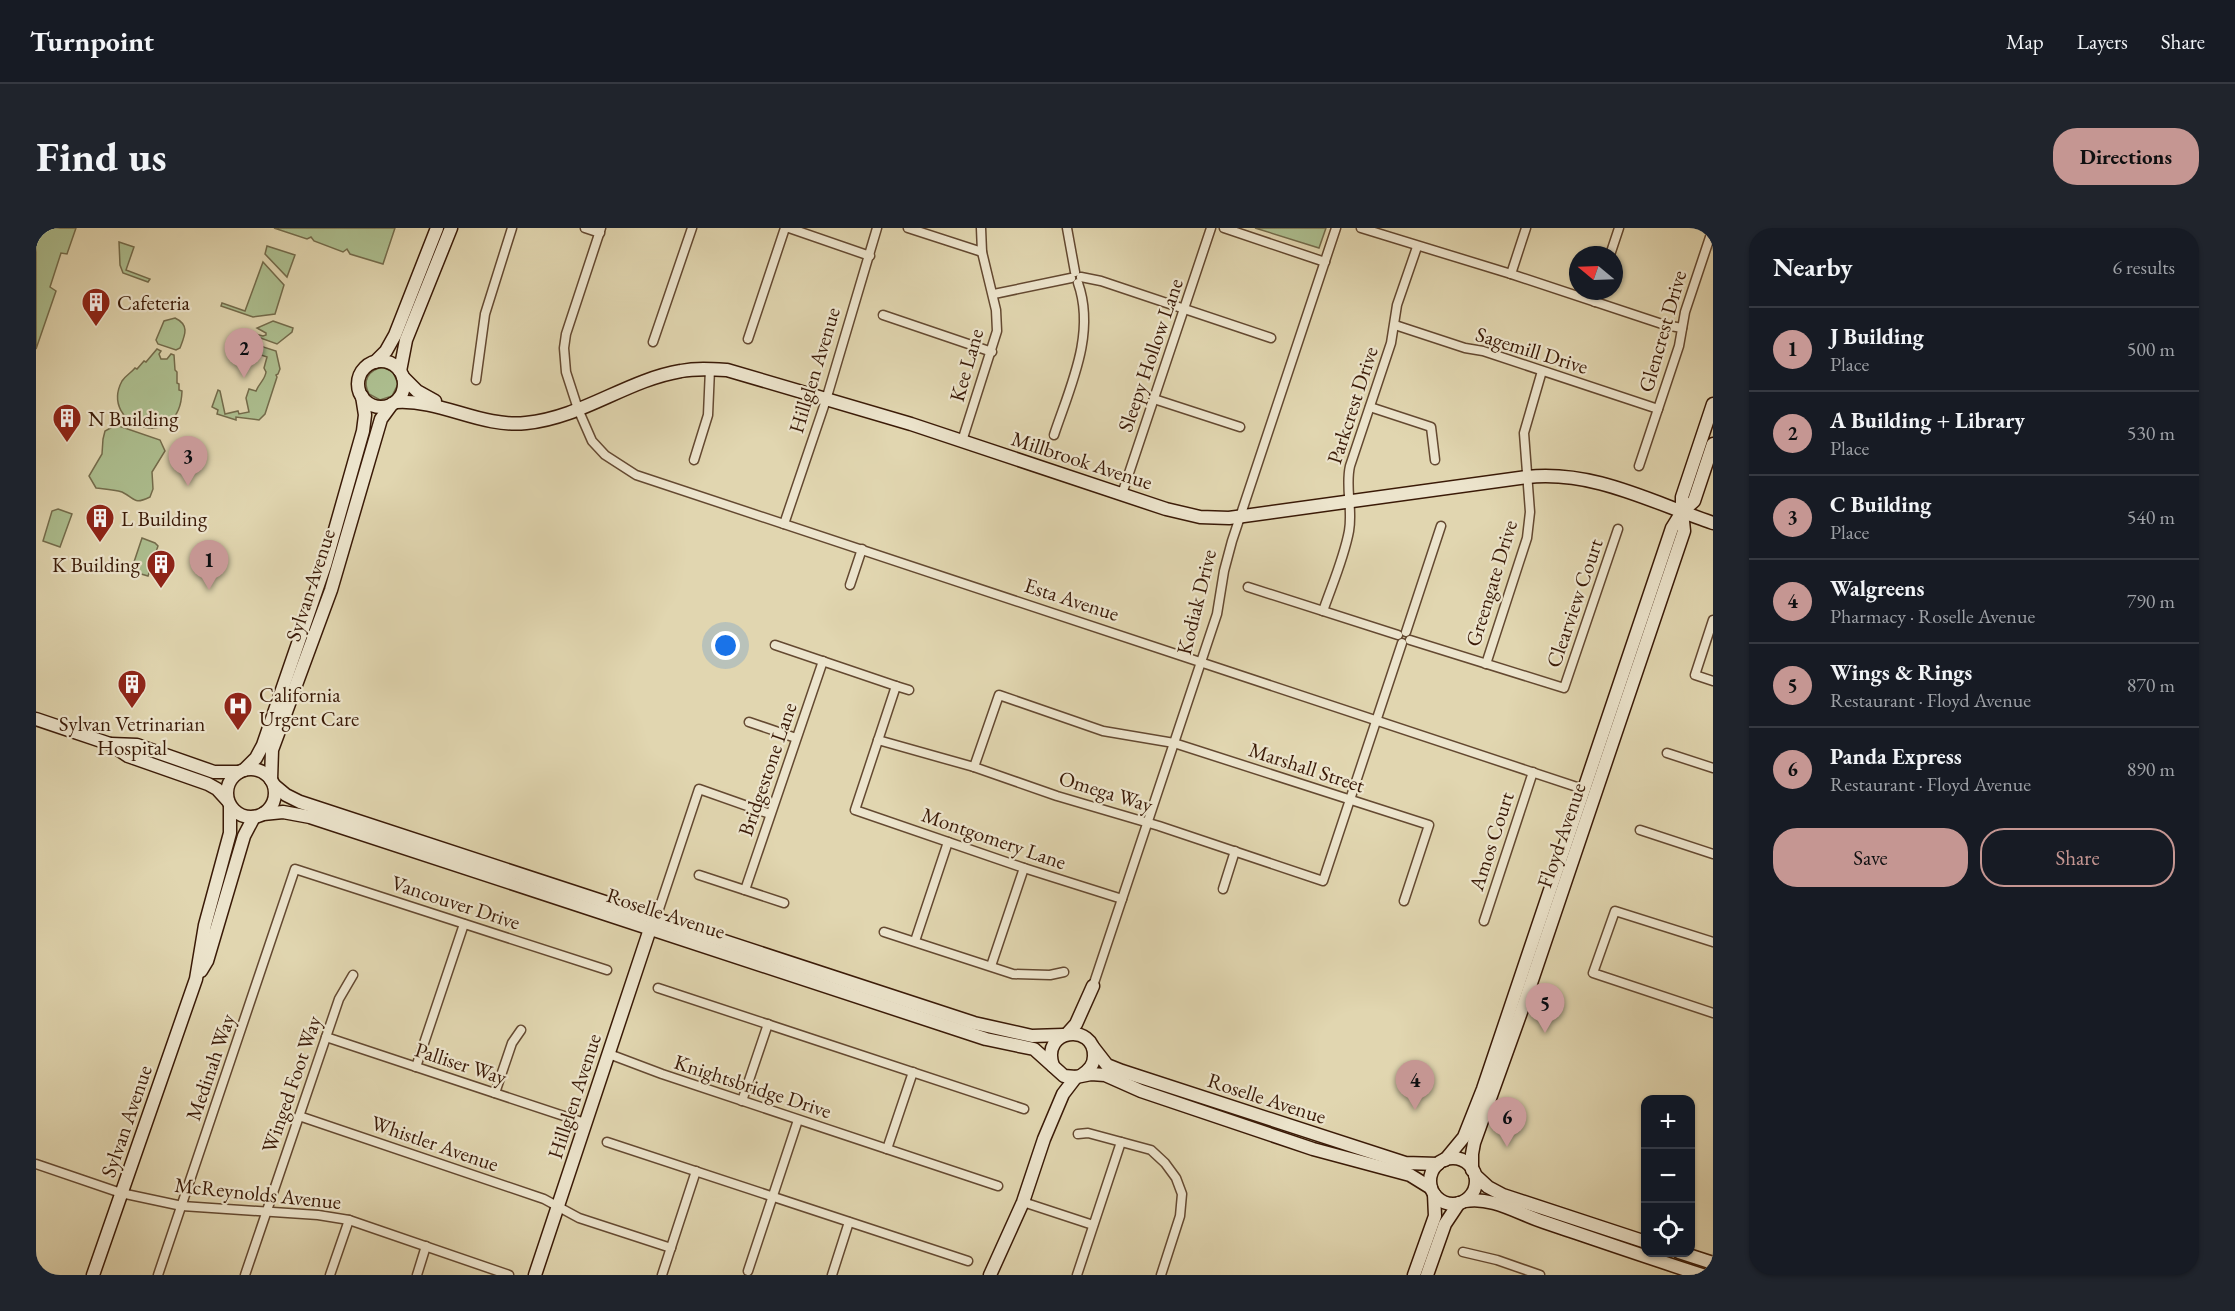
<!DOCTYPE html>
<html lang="en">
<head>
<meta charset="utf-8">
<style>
  :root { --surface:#171b24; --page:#20242c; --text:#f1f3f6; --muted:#9ea1a6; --line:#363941; --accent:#c59692 }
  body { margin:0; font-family:"EB Garamond",serif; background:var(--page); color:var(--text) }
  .controls { position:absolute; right:18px; bottom:18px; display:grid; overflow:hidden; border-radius:12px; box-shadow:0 2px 4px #0004 }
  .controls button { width:54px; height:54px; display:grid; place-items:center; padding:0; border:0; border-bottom:2px solid var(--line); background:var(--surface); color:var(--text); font:30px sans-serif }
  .compass { position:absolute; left:1533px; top:18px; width:54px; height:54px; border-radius:50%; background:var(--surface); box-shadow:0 2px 4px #0004; rotate:289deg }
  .you { position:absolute; left:690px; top:418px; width:21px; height:21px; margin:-15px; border:4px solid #fff; border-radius:50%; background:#1a73e8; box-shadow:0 0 0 9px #1a73e833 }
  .badge { display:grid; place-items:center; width:39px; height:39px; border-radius:50%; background:var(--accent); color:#111; font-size:20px; font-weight:700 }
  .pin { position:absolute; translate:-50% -50px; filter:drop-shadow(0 2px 3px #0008) }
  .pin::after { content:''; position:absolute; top:32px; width:21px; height:18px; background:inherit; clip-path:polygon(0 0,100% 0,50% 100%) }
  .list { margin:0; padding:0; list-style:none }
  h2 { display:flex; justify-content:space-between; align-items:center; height:78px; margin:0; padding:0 24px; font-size:26px }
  h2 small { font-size:20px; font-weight:400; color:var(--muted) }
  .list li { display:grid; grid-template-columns:39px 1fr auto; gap:18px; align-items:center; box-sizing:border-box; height:84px; padding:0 24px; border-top:2px solid var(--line) }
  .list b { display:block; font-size:22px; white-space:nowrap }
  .list p { margin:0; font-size:20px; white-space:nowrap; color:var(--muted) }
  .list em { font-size:20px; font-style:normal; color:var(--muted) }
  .actions { display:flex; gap:12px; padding:18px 24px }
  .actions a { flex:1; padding:14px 0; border:2px solid var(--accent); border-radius:24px; text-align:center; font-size:21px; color:var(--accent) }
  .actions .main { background:var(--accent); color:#111 }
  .icon { flex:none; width:33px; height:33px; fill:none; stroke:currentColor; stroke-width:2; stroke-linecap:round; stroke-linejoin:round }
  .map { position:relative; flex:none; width:1677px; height:1047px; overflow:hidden; border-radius:24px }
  header { display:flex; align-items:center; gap:36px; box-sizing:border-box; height:84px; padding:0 30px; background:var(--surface); border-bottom:2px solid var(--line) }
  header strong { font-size:28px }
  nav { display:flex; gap:33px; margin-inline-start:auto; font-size:21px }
  .intro { display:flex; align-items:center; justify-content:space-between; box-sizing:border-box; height:144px; padding:0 36px }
  h1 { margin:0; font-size:42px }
  .button { padding:15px 27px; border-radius:24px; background:var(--accent); color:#111; font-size:21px; font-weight:700 }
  main { display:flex; gap:36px; padding:0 36px }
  aside { flex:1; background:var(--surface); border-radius:24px; box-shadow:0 2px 4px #0004 }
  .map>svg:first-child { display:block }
  .green { fill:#adbf90; stroke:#746c4c; stroke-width:1.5 }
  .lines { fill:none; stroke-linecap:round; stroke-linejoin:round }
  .street-casing { stroke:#644931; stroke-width:11 }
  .secondary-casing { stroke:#3a1a07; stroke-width:15 }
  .street { stroke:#ece4cc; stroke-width:8 }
  .secondary { stroke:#ece4cc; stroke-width:12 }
  .labels { text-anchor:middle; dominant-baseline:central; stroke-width:4.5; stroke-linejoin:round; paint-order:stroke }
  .poi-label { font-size:21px; fill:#3a1a07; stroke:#ece4cc; text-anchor:start }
  .street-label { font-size:21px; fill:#3a1a07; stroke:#ece4cc }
</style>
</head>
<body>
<header>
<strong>Turnpoint</strong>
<nav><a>Map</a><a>Layers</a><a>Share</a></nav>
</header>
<div class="intro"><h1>Find us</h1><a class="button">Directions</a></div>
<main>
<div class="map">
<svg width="1677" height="1047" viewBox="0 0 1677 1047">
  <rect width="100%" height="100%" fill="#e1d6b0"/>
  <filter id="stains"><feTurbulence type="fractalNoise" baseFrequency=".00333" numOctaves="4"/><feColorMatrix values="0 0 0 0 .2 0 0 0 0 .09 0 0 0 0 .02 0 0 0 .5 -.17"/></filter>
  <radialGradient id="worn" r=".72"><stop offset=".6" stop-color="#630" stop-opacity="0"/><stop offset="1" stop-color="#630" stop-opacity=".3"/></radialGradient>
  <g class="green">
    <path d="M0,0h40l-9,26 -6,-1 -11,34 6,4 -20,58z"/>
    <path d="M238,0h121l-12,36 -33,-10 -3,-5 -4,3 -29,-11 -3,-4 -4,2z"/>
    <path d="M1219,0h71l-7,20z"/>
    <path d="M83,14l15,5 -8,23 24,9 -2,3 -25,-9 -3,-8z"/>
    <path d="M231,18l28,9 -8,22 -22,-23z"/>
    <path d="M227,34l21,23 -9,29 -22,3 -32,-11 1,-3 23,8z"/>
    <path d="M139,90c15,7 10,17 5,30l-4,2 -18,-6 -2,-4 8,-19z"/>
    <path d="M237,93l20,7 -1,4 -15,12 -22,-8v-2l8,2 3,-1v-2l-9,-5z"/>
    <path d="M205,112l35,11 4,18 -2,5 -2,1 1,2 -12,37 -6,6 -23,-3v3l-19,-6 1,-4 -6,-3 6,-17 2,1 5,23 13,-3 1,3 10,-2 -3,-14 3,-9 7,2c3,-8 9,-11 10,-19l-2,-4 3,-11 -32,-11 2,-5 3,1z"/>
    <path d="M121,121l4,2 -2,3 2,5h6l4,-5 3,1 1,15 2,2v11l2,1v6l3,1c-2,64 -84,35 -60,-10 4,-6 9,-8 13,-13l2,1 7,-8 2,1z"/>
    <path d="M347,139l10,5 5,12 -6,12 -12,4 -11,-6c-7,-13 -1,-24 14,-27z"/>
    <path d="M80,197l44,15 5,11 -13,21 1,17 -3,8c-17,8 -14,2 -28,-5 -9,-3 -18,-3 -26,-4l-7,-12 13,-22 1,-15 2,-8z"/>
    <path d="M22,281l14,5 -12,33 -17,-6 9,-30z"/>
    <path d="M106,310l13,5 3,3 -10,30 -17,-5z"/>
  </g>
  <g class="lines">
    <g class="street-casing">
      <g id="street">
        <path d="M549,0l15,5"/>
        <path d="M565,0l-35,106 -2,14 2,24 12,37 14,32 13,14 31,20 947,314"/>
        <path d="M753,0l81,28"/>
        <path d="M872,0l74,24"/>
        <path d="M1031,0l8,44"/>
        <path d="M1188,0l101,34"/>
        <path d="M1325,0l150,46 154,51 17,3"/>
        <path d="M1574,27l9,-27"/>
        <path d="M1475,46l15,-46"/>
        <path d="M1045,49l20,4 170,57"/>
        <path d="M958,66l77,-16"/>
        <path d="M1559,74l3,-11"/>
        <path d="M847,87l109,37"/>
        <path d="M1359,97l70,23 18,3 175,58"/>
        <path d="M712,111l37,-111"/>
        <path d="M617,114l39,-114"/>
        <path d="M440,152l9,-66 27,-86"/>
        <path d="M1118,171l86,28"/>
        <path d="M1334,179l61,20 4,33"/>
        <path d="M1018,207c16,-48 42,-101 24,-152"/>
        <path d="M926,213l35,-110 -1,-21 -14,-58 -1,-24"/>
        <path d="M658,232l14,-45 2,-46"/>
        <path d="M1603,238l40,-120 6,-34 28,-84"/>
        <path d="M1086,266l89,-266"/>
        <path d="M748,296l42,-124 51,-172"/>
        <path d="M814,357l12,-36"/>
        <path d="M1212,359l150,48"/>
        <path d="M1287,383c9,-26 21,-53 26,-80 4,-22 -4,-44 1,-65l41,-123 6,-38 20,-58"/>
        <path d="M1677,392l-18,55 18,6"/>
        <path d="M1370,404l35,-106"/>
        <path d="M1374,412l154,48 54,-159"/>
        <path d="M739,417l121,41"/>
        <path d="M1450,436l41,-126 3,-26 -6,-79 18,-62"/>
        <path d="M873,462l-13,-4 -41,124 169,58 98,31"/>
        <path d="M713,494l47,16"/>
        <path d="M842,512l96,27 83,29 102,30 164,55 79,-238"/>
        <path d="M1631,525l46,15"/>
        <path d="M938,539l25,-72 104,36 71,12 255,82 -25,76"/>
        <path d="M1604,602l73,24"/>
        <path d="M663,647l85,28"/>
        <path d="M1187,661l12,-38"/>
        <path d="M709,662l78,-229"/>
        <path d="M620,690l43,-129 71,25"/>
        <path d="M1448,693l49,-149"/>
        <path d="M848,704l129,42 37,1 14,-3"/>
        <path d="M879,713l33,-99"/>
        <path d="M1677,714l-98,-31 -22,62 120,40"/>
        <path d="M955,738l33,-98"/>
        <path d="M1057,758l124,-372 7,-43 8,-30 104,-313"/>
        <path d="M622,760l366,121"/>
        <path d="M290,809l259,86"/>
        <path d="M573,826l53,20 336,112"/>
        <path d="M380,839l48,-143"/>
        <path d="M459,865l17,-50 9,-13"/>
        <path d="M706,873l26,-77"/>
        <path d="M263,888l245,83 35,19 92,30"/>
        <path d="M1042,906l10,-1 63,17 14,13 11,15 6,16 -2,22 -19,59"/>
        <path d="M571,914l361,119"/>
        <path d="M851,921l26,-77"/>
        <path d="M0,936l85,29 61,13 136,9 31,5 160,55"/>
        <path d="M987,974l70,23"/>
        <path d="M1427,1024l34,8 43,15"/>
        <path d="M712,1043l50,-151"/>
        <path d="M122,1047l137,-406 312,101"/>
        <path d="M209,1047l94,-276 14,-24"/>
        <path d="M294,1047l19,-55"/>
        <path d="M381,1047l9,-29"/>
        <path d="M626,1047l34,-104"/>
        <path d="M796,1047l17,-53"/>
        <path d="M1041,1047l44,-133"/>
      </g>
    </g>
    <g class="secondary-casing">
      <g id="secondary">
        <circle cx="345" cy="156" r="23"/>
        <path d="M339,134l11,-11 9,-16 42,-107"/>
        <path d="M364,143l6,-31 45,-112"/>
        <path d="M367,149l14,14 18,10"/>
        <path d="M360,174c45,-3 85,26 130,21 55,-5 101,-43 155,-52 15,-3 30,-2 46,-1l184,54 255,85 34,8 29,1 298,-41c67,-7 124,25 186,46"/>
        <path d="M0,491l74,25 18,12 80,28 9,5 10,11"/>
        <path d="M75,516l26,1 77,27h25"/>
        <circle cx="215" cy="565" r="24"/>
        <path d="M208,542l12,-12 7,-13 62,-180 38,-134 2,-16 -3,-19"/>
        <path d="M235,552l1,-30 59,-160 50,-171 11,-15"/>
        <path d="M238,557l12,10 14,7 674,221 58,13 31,-1"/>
        <path d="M227,586l20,-2 27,5 676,222 48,10 30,27 12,1 15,-3 14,1 36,16 172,58 97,26 21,13"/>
        <path d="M165,743l6,-10 37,-125 10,-19"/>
        <path d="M1031,806l9,-10 17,-38"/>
        <path d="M1057,819l14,18 15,6 283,92 33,1"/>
        <path d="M1017,838c-13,-38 42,-43 41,-10 0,9 -5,14 -12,19"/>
        <circle cx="1417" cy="953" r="23"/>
        <path d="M1409,932l19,-23 19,-48 189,-561 10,-16v-15l31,-93"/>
        <path d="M1436,942v-16l2,-11 51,-142 159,-470 -2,-19 12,-11 19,-57"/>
        <path d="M1439,947l13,12 15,8 143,47"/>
        <path d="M1429,973c27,-5 54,13 79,21 53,18 105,36 158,53"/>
        <path d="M1643,1024l34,11"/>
        <path d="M57,1047l103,-296 9,-54 25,-92v-27"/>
        <path d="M499,1047l115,-346 5,-3"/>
        <path d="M954,1047l33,-73 21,-63 19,-45 13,-17"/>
        <path d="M1378,1047l21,-59 -1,-22"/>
        <path d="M1391,1047l18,-51 14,-21"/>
      </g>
    </g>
    <use href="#street" class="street"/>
    <use href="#secondary" class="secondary"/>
  </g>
  <defs>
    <g id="building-pin" transform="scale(1.5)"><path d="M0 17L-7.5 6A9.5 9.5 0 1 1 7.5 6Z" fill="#8f2418" stroke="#ece4cc"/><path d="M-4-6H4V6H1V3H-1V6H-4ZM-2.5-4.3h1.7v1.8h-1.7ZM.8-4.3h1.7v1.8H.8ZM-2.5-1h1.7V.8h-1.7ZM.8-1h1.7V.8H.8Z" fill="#fff"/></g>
    <g id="hospital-pin" transform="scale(1.5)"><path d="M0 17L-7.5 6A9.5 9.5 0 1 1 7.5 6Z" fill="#8f2418" stroke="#ece4cc"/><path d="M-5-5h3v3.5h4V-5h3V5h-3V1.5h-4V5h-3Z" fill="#fff"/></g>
  </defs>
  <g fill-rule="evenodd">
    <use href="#building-pin" x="60" y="74"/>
    <use href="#building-pin" x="31" y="190"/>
    <use href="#building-pin" x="64" y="290"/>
    <use href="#building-pin" x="125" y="336"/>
    <use href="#building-pin" x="96" y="456"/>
    <use href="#hospital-pin" x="202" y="478"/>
  </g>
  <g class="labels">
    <g class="poi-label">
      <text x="81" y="74">Cafeteria</text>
      <text x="52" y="190">N Building</text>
      <text x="85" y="290">L Building</text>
      <text x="104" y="336" text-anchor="end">K Building</text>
      <text x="223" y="466">California<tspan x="223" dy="24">Urgent Care</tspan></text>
      <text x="96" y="495" text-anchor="middle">Sylvan Vetrinarian<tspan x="96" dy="24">Hospital</tspan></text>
    </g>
    <g class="street-label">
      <text transform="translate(1626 103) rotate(-74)">Glencrest Drive</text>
      <text transform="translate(1496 122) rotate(17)">Sagemill Drive</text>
      <text transform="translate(1114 127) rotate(-71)">Sleepy Hollow Lane</text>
      <text transform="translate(930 137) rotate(-74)">Kee Lane</text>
      <text transform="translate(778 142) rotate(-73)">Hillglen Avenue</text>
      <text transform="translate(1316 177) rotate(-72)">Parkcrest Drive</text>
      <text transform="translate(1046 232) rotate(18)">Millbrook Avenue</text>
      <text transform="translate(1455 355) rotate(-73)">Greengate Drive</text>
      <text transform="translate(274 357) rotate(-72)">Sylvan Avenue</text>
      <text transform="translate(1036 371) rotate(18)">Esta Avenue</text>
      <text transform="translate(1160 374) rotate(-76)">Kodiak Drive</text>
      <text transform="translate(1538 375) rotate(-71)">Clearview Court</text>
      <text transform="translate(1271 539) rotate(18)">Marshall Street</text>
      <text transform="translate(731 541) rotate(-71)">Bridgestone Lane</text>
      <text transform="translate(1070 563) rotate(17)">Omega Way</text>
      <text transform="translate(1525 607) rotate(-71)">Floyd Avenue</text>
      <text transform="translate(958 610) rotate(19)">Montgomery Lane</text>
      <text transform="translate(1455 613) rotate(-72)">Amos Court</text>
      <text transform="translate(420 674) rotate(18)">Vancouver Drive</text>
      <text transform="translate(630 685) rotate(18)">Roselle Avenue</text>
      <text transform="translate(425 835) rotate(18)">Palliser Way</text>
      <text transform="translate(174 839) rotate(-71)">Medinah Way</text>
      <text transform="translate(255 856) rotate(-71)">Winged Foot Way</text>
      <text transform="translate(717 858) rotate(18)">Knightsbridge Drive</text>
      <text transform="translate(538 868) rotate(-72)">Hillglen Avenue</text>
      <text transform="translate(1231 870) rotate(18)">Roselle Avenue</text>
      <text transform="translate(90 893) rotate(-71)">Sylvan Avenue</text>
      <text transform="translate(399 915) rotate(19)">Whistler Avenue</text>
      <text transform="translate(222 965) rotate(6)">McReynolds Avenue</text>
    </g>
  </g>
  <rect width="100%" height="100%" filter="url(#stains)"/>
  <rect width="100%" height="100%" fill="url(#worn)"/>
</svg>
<div class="controls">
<button>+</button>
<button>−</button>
<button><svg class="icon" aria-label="locate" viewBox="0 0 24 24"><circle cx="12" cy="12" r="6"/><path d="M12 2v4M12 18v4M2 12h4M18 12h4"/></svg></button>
</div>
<svg class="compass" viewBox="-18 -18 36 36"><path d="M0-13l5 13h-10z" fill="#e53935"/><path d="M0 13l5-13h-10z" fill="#9ea1a6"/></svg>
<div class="you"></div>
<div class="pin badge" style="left:173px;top:362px">1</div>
<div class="pin badge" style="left:208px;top:150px">2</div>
<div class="pin badge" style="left:152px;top:258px">3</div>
<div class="pin badge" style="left:1379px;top:882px">4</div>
<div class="pin badge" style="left:1509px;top:805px">5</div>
<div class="pin badge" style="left:1471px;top:919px">6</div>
</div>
<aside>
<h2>Nearby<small>6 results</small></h2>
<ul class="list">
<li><span class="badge">1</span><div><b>J Building</b><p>Place</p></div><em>500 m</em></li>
<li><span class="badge">2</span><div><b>A Building + Library</b><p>Place</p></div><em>530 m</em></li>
<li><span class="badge">3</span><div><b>C Building</b><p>Place</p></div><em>540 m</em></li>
<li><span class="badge">4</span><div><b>Walgreens</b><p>Pharmacy · Roselle Avenue</p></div><em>790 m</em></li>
<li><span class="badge">5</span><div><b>Wings &amp; Rings</b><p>Restaurant · Floyd Avenue</p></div><em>870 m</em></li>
<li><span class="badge">6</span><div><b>Panda Express</b><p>Restaurant · Floyd Avenue</p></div><em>890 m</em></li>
</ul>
<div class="actions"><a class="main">Save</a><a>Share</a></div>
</aside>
</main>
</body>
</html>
